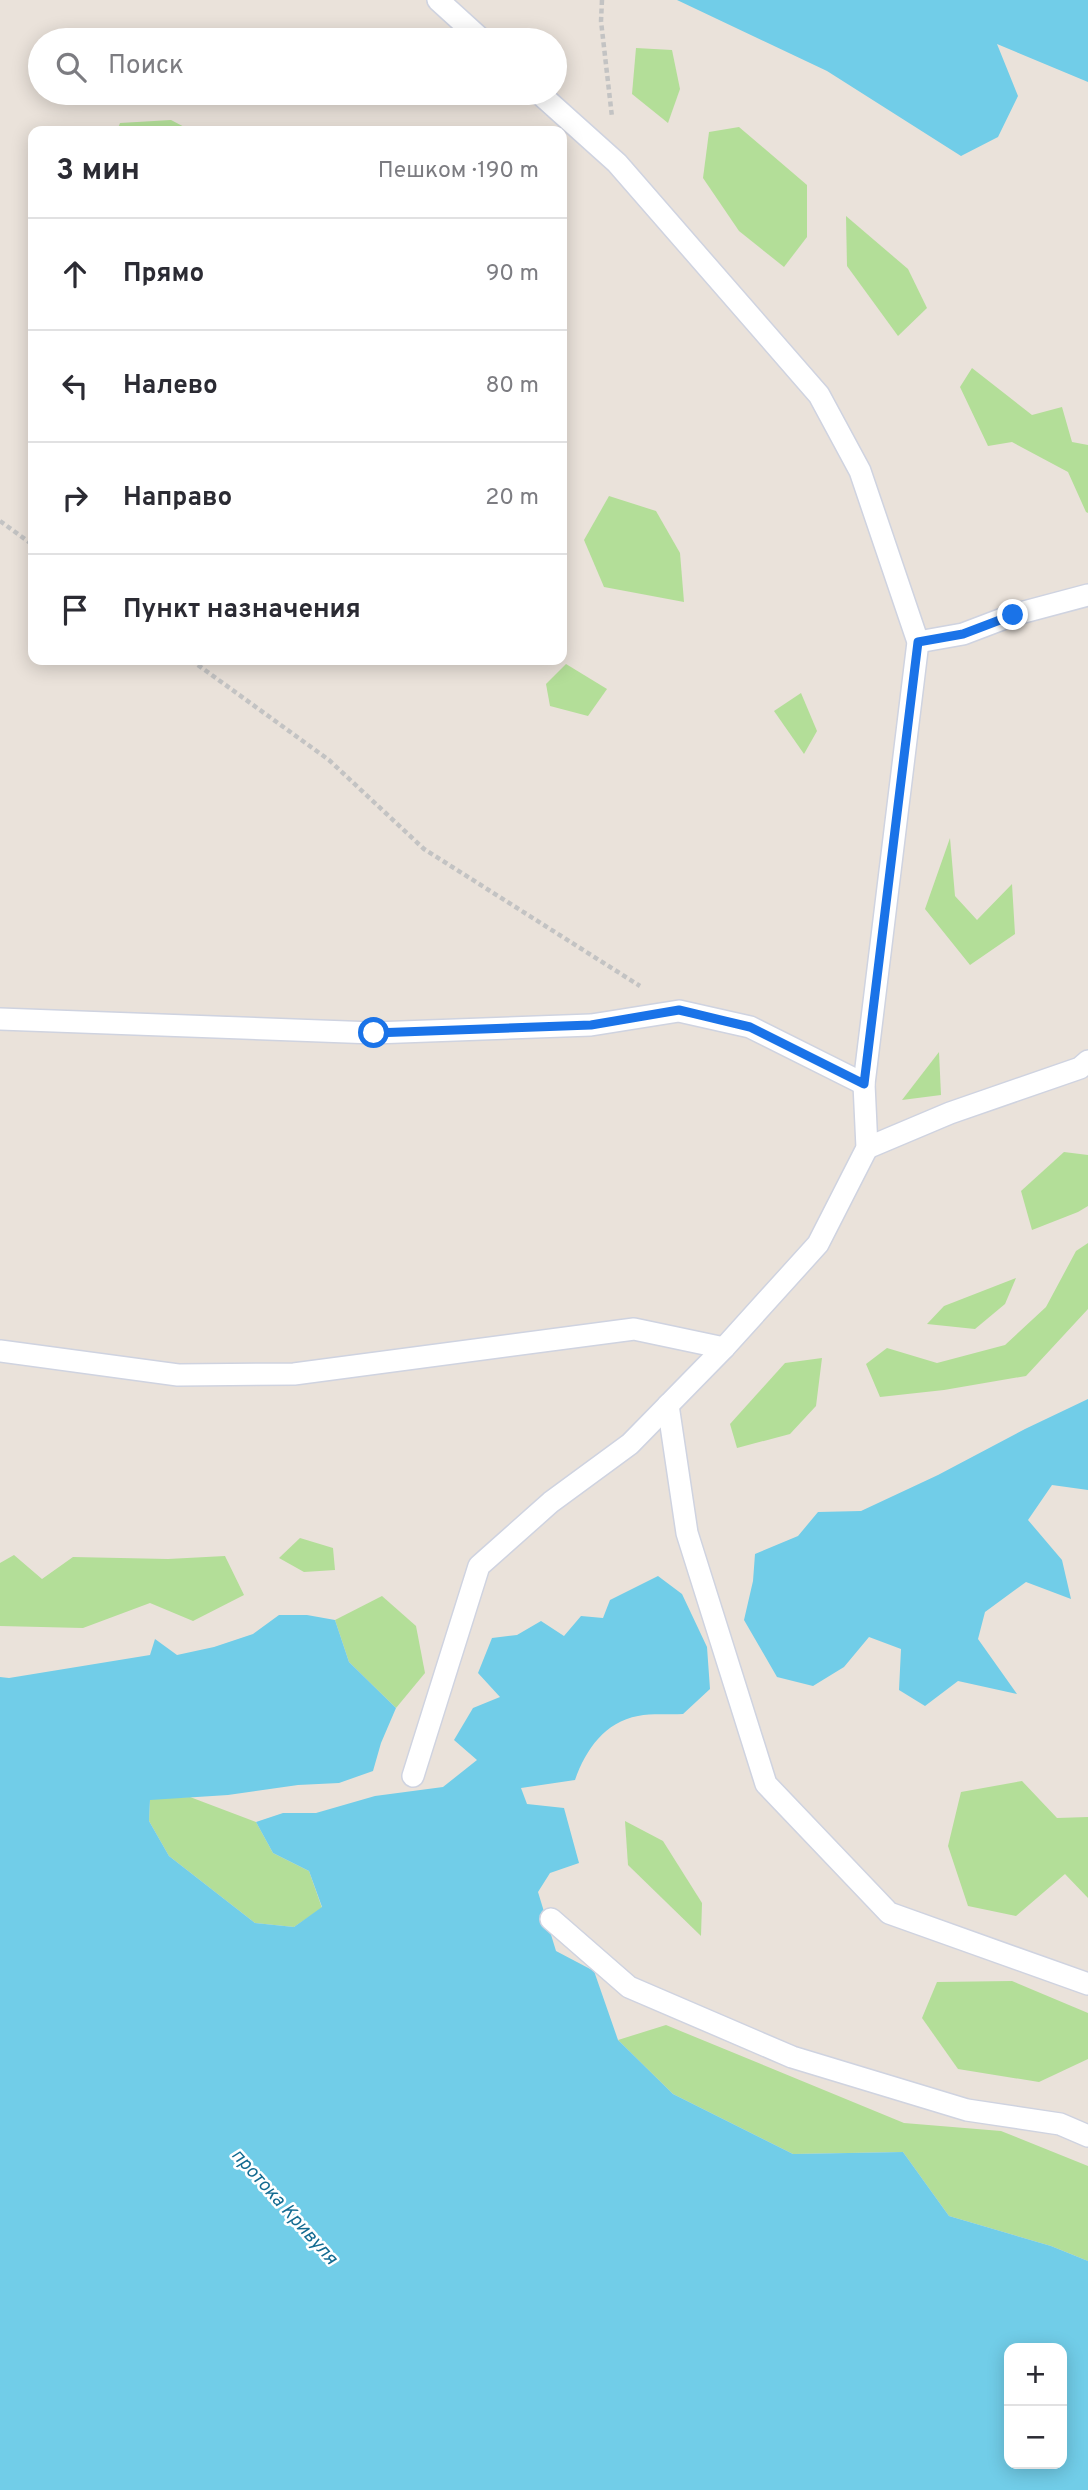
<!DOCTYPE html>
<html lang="ru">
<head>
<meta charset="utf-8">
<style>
  :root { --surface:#fff; --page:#f7f7f7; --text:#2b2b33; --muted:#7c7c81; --line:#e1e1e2 }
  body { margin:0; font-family:Overpass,sans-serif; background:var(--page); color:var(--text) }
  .controls { position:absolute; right:21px; bottom:21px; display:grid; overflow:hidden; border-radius:14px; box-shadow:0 4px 18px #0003 }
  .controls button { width:63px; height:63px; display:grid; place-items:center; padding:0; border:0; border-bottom:2px solid var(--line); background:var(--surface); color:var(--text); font:35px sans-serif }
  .stop { position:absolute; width:21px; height:21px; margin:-16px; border:5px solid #1a73e8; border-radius:50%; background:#fff }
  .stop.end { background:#1a73e8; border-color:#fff; box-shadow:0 2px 7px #0008 }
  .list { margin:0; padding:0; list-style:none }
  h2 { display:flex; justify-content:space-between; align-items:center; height:91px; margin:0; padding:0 28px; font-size:30px }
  h2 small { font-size:23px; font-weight:400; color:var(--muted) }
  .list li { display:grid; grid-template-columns:46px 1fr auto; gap:21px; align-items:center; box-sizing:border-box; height:112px; padding:0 28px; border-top:2px solid var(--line) }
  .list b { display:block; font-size:26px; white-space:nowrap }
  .list em { font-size:23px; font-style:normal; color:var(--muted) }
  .icon { flex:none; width:38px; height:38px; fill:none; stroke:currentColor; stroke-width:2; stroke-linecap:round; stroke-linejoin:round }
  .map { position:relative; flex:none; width:1088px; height:2490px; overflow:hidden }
  .search { position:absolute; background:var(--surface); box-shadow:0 4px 18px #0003; left:28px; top:28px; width:539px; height:77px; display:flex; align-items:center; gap:18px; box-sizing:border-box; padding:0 24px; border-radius:38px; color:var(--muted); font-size:26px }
  .panel { position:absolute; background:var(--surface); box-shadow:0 4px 18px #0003; left:28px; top:126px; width:539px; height:539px; border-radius:14px }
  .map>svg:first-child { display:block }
  .green { fill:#b3de98 }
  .water { fill:#71cde8; fill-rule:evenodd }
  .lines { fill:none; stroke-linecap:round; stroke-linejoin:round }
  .service-casing { stroke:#cfd3e0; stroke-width:24 }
  .path { stroke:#c3c3c3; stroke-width:4.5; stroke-dasharray:5 3.5; stroke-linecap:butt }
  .service { stroke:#fff; stroke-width:21 }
  .route { stroke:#1a73e8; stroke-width:9 }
  .labels { text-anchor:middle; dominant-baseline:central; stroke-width:5; stroke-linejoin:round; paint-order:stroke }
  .water-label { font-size:19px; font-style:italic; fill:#136b91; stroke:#fff }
</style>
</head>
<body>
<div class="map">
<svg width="1088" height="2490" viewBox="0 0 1088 2490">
  <rect width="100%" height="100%" fill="#eae2da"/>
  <g class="green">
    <path d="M636,48l36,2 8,39 -12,34 -36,-29z"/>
    <path d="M171,120l21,11h-75l3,-8z"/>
    <path d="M739,127l68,58v52l-23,30 -45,-36 -36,-53 6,-46z"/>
    <path d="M846,216l62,53 19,39 -29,28 -51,-70z"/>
    <path d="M972,368l60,47 30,-8 10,35 16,3v68l-2,-1 -18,-40 -56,-30 -24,4 -28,-59z"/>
    <path d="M609,496l47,15 24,42 4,49 -80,-15 -20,-47z"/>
    <path d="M566,664l41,25 -19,27 -38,-10 -4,-22z"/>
    <path d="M801,693l16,38 -13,23 -30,-43z"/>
    <path d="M950,838l5,58 22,24 35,-36 3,50 -45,31 -45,-56z"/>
    <path d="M939,1052l2,43 -39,5z"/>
    <path d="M1064,1152l24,3v51l-10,6 -46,18 -11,-39z"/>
    <path d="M1088,1243v66l-62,67 -82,14 -64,7 -14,-33 21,-16 50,15 68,-18 41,-38 30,-56z"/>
    <path d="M1016,1278l-11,26 -30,25 -48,-5 17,-18z"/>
    <path d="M822,1358l-6,48 -26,28 -53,14 -7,-24 55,-61z"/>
    <path d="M300,1538l33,10 2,22 -31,2 -25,-14z"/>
    <path d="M14,1555l28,24 31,-22 95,2 57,-3 19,39 -51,26 -43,-18 -67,25 -83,-2v-63z"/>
    <path d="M382,1596l34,30 9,47 -29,35 -47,-46 -14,-42z"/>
    <path d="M1022,1781l35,37 31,-1v81l-23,-24 -49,42 -48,-10 -20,-60 13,-54z"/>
    <path d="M190,1797l66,25 17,31 36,18 13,37 -28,19 -39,-4 -86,-67 -20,-35 1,-22z"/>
    <path d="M625,1821l38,20 39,62 -1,33 -73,-71z"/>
    <path d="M1012,1981l76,32v46l-49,23 -81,-13 -36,-51 15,-36z"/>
    <path d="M666,2025l238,98 97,8 87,35v95l-37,-15 -102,-30 -46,-64 -110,2 -120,-60 -55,-54z"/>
  </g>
  <g class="water">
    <path d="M677,0h411v82l-91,-38 21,52 -20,41 -37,19 -134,-85z"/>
    <path d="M1088,1399v91l-36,-5 -24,35 34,40 9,39 -45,-17 -41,30 -7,27 39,55 -59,-13 -33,25 -26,-16 2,-41 -32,-12 -25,30 -31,19 -36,-9 -33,-57 9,-39 2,-27 43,-18 20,-24 43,-1 77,-36 87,-46z"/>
    <path d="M658,1576l24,18 25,53 3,42 -27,25c-14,1 -31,-1 -45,2 -33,6 -52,33 -63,64l-54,8 6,16 37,4 15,55 -29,10 -12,19 18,59 38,20 24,69 55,54 120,60 110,-2 46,64 102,30 37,15v229h-1088v-813l9,1 141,-23 5,-16 22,16 37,-8 39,-13 26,-19h28l28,5 14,42 47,46 -15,35 -8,28 -34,12 -41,2 -70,10 -78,5 -1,21 20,35 86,67 39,4 28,-20 -13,-36 -36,-18 -17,-31 27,-9h33l59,-17 68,-9 34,-27 -23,-20 19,-32 27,-11 -22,-24 14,-35 25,-3 24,-14 23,15 17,-20 22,2 7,-18zM1009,2348h53v116h-53z"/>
  </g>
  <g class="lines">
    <g class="service-casing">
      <g id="service">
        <path d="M438,0l44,40"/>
        <path d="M918,642l45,-8 50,-19 75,-20"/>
        <path d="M0,1019l374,14 217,-8 88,-14 71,16 114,57"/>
        <path d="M867,1148l83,-35 130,-45 8,-7"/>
        <path d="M0,1351l178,24 116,-1 340,-45 90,19"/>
        <path d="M668,1405l19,128 79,251 123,129 199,71"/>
        <path d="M413,1776l66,-210 72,-64 79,-58 94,-96 94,-104 49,-96 -3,-64 54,-442 -58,-171 -41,-76 -202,-232 -78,-70"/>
        <path d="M551,1919l78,68 163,70 175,53 93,14 28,12"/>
      </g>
    </g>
    <g class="path">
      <path d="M602,0l-1,21 11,96"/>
      <path d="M0,521l33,24"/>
      <path d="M191,660l138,100 95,89 216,137"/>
    </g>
    <use href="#service" class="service"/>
  </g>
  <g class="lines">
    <path class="route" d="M374,1033l217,-8 88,-15 71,17 114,57 54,-442 45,-8 50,-19"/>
  </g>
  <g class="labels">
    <g class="water-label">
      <text transform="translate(284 2207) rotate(48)">протока Кривуля</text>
    </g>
  </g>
</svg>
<div class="controls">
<button>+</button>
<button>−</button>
</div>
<div class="stop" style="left:374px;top:1033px"></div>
<div class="stop end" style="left:1013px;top:615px"></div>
<div class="search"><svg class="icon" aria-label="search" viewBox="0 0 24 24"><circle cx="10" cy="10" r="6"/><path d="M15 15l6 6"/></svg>Поиск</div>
<section class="panel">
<h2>3 мин<small>Пешком · 190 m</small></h2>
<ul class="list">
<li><svg class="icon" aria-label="ahead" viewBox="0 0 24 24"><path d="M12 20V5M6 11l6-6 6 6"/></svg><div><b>Прямо</b></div><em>90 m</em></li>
<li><svg class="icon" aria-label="left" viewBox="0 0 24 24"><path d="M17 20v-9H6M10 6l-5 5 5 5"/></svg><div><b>Налево</b></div><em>80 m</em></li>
<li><svg class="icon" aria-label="right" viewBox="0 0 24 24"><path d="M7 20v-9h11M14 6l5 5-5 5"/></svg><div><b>Направо</b></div><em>20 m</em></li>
<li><svg class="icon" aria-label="arrive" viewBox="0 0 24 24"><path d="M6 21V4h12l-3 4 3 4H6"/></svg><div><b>Пункт назначения</b></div></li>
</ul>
</section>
</div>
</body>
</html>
